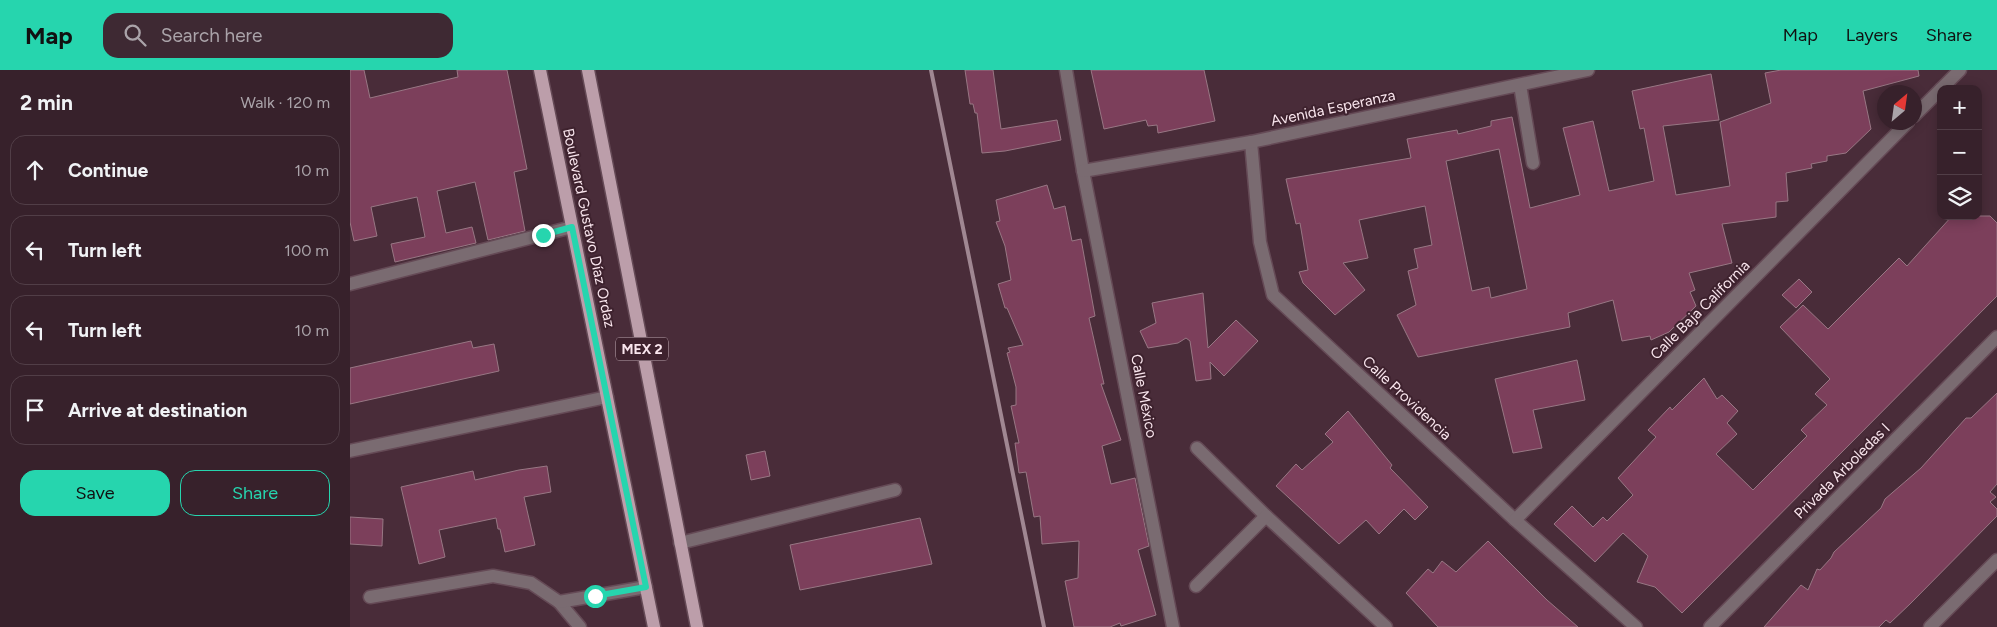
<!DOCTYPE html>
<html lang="en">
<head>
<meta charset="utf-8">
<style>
  :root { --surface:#37212b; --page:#3e2933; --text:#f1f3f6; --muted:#aaa3a9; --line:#513e47; --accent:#26d5ae }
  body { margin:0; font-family:Figtree,sans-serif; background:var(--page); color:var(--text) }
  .controls { position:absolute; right:15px; top:15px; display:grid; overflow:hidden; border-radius:10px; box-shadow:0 2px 12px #0003 }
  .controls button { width:45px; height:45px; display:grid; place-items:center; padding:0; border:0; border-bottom:1px solid var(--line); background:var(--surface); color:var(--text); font:25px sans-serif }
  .compass { position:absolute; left:1527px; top:15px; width:45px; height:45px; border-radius:50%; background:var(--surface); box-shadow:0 2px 12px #0003; rotate:29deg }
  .stop { position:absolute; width:15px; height:15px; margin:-11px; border:4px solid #26d5ae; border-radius:50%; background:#fff }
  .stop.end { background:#26d5ae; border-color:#fff; box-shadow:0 1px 5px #0008 }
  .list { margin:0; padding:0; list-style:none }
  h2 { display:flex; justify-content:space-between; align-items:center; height:65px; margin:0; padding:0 20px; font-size:21px }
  h2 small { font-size:16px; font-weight:400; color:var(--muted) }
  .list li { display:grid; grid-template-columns:32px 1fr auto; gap:15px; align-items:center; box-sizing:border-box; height:70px; margin:0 10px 10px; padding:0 10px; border:1px solid var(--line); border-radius:15px }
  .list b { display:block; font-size:19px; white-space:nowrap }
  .list em { font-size:16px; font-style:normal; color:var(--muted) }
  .actions { display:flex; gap:10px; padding:15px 20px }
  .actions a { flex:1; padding:11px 0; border:1px solid var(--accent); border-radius:15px; text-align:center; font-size:18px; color:var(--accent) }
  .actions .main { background:var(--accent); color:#111 }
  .icon { flex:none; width:28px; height:28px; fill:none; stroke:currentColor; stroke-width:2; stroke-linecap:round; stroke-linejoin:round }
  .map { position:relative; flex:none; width:1647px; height:557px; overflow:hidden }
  header { display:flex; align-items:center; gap:30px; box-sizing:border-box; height:70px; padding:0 25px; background:var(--accent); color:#111 }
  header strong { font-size:24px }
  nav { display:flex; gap:28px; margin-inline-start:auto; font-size:18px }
  .search { width:350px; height:45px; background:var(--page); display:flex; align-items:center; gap:12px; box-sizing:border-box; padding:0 18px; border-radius:15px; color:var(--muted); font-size:19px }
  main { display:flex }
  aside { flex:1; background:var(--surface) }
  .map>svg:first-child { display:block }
  .building { fill:#7c3f5b; stroke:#987784; fill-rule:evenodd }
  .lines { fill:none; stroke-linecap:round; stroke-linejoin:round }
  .lane-casing { stroke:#654a56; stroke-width:15 }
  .street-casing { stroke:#654a56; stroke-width:15 }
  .primary-casing { stroke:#654a56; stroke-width:15 }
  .lane { stroke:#7a6b71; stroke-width:12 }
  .street { stroke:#7a6b71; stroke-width:12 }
  .primary { stroke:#bc9eaa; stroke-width:12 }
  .rail { stroke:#a08792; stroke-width:4 }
  .route { stroke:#26d5ae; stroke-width:6 }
  .labels { text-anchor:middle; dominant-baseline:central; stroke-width:4; stroke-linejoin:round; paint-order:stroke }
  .shield { fill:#3e222e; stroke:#c1aab4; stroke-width:1 }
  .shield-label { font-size:14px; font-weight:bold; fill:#f9e5ed }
  .street-label { font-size:15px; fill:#f9e5ed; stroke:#3e222e }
</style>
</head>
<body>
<header>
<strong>Map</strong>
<div class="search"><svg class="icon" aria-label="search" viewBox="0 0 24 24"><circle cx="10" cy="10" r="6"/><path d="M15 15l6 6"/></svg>Search here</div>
<nav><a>Map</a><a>Layers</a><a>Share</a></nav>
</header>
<main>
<aside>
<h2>2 min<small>Walk · 120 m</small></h2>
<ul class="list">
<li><svg class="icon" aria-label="ahead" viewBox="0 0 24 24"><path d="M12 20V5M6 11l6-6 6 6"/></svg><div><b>Continue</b></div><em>10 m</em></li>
<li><svg class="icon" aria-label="left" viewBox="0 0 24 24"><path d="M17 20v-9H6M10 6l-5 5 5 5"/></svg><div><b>Turn left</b></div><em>100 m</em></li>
<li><svg class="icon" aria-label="left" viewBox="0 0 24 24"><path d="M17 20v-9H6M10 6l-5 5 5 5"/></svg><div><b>Turn left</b></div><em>10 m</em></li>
<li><svg class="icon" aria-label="arrive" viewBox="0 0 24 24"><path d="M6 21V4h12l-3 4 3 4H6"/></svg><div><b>Arrive at destination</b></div></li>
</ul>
<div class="actions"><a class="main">Save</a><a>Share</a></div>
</aside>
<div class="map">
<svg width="1647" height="557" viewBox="0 0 1647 557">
  <rect width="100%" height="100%" fill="#492c39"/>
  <g class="building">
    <path d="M0,0h14l6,28 88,-21 -1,-7h50l20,99 -13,3 11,59 -37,9 -13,-58 -38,9 9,42 26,-6 4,16 -81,19 -4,-18 34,-7 -8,-40 -46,10 6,29 -23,5 -4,-19z"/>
    <path d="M615,0h28l8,59 56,-9 4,20 -56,11 -23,2 -5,-40h-2l-2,-9h-3z"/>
    <path d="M741,0h113l11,51 -57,12 -1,-8 -9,1 -2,-6 -42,9z"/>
    <path d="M1431,0h137l1,6 -56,15 8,38 -25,24 -19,3v5l-16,3 1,4 -26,5 2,28 -12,1v15l-54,7 10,39 -43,10 6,17 -5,2 6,14 -27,26 -18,8 -1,-4 -28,5 -9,-41 -45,13 2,14 -152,30 -21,-42 19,-10 -8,-34 10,-3 -4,-19 18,-4 -7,-39 -66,14 9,38 -25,5 22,27 -30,25 -32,-32 -4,-11 9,-2 -8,-47 -4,1 -10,-45 125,-21 -4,-19 50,-9 1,4 33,-8v-5l21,-4 18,91 50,-13 -17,-67 30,-7 16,70 45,-10 -10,-53 -4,1 -8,-38 79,-17 8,46 -56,6 13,69 54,-9 -10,-64 51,-19 -6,-30zM1149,79l28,140 -36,9 -2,-11 -17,4 -26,-130z"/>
    <path d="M697,115l7,24 11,-3 7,35 9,-2 14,77 -6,2 15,66h-3l20,56 -19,6 9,38 24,-6 14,68 -11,4 18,65 -35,11 -1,-3 -10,4h-36l-9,-46 13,-3 1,-37 -37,3 -2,-28 -6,1 -8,-45 -7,1 -4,-30h4l-8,-37 5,-1v-18l-9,-34 3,-1 -2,-4 15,-3 -16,-37h-2l-7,-24 13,-4 -6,-34 -9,-24 4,-1 -4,-21z"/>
    <path d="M1602,146h38l7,7v73l-315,317 -27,-26 -18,-5 11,-26 -25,-23 -28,29 -41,-38 18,-18 21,21 10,-10 4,4 26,-26 -15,-17 38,-41 -8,-7 22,-23 2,3 32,-32 13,21 5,-4 16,16 -11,12 10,11 -21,20 37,36 54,-54 -6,-6 26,-25 -12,-11 15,-15 -50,-52 23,-22 25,24 71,-71 8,8z"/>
    <path d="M1449,209l13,13 -16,16 -14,-13z"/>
    <path d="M853,223l5,55 28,-28 22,21 -34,35 -14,-14 1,17 -15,2 -6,-40 -4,-3 -8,5 -30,5 -8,-17 16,-8 -4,-20z"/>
    <path d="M121,271l2,7 21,-4 5,27 -149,33v-36z"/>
    <path d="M1227,290l8,40 -52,10 9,38 -29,5 -18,-74z"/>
    <path d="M1647,323v91l-7,8 6,5 -6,5 7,7v7l-86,87 -21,20 -4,-3 -7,7h-115l37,-42 7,5 9,-21 3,1 11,-12 3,-6 47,-44 4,-9 36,-31 45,-50h5z"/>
    <path d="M998,341l44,54 -2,3 38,39 -13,13 -11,-11 -25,25 -13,-14 -27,24 -63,-58 20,-22 6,6 31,-28 -8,-8z"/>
    <path d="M415,381l5,25 -19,4 -5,-25z"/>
    <path d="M197,396l4,26 -27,5 11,48 -30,7 -5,-23h-2l-2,-11 -57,12 6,27 -26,7 -18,-77 72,-16 2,9 44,-10z"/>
    <path d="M0,447l33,2 -1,27 -32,-2z"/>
    <path d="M570,448l12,46 -132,26 -10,-45z"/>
    <path d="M1138,471l59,59 31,27h-140l-32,-34 22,-24 5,4 9,-12 14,11z"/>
  </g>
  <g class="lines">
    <g class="lane-casing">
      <g id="lane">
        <path d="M0,214l222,-57"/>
        <path d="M0,381l257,-54"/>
        <path d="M330,473l215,-53"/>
        <path d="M20,527l123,-21 38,7 28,19 21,25"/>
        <path d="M209,532l87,-15"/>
      </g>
    </g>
    <g class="street-casing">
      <g id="street">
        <path d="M716,0l17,101 90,456"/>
        <path d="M1170,15l13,78"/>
        <path d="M1591,19l19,-19"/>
        <path d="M1564,46l27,-27"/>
        <path d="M901,72l9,100 13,53 242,225 121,107"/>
        <path d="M733,101l168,-29 337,-72"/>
        <path d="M847,378l69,68 120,111"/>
        <path d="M1165,450l393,-398"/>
        <path d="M846,516l70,-70"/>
        <path d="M1360,557l287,-290"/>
        <path d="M1580,557l67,-67"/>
      </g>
    </g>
    <g class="primary-casing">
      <g id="primary">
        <path d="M190,0l114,557"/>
        <path d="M238,0l109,557"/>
      </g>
    </g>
    <use href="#lane" class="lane"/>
    <use href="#street" class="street"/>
    <use href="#primary" class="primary"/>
    <path class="rail" d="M581,0l113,557"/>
  </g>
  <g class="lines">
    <path class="route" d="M193,165l29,-8 74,360 -51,9"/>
  </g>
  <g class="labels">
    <rect class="shield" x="266" y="267.5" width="52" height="23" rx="4"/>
    <g class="shield-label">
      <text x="292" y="279">MEX 2</text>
    </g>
    <g class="street-label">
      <text transform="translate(983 38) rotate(-12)">Avenida Esperanza</text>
      <text transform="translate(239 158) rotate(78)">Boulevard Gustavo Díaz Ordaz</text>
      <text transform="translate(1350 240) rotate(-45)">Calle Baja California</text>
      <text transform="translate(794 326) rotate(79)">Calle México</text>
      <text transform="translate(1057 328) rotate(43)">Calle Providencia</text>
      <text transform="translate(1492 401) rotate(-45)">Privada Arboledas I</text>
    </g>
  </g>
</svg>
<div class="controls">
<button>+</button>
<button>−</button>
<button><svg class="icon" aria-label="layers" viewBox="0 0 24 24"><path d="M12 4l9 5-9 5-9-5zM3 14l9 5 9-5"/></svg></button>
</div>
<svg class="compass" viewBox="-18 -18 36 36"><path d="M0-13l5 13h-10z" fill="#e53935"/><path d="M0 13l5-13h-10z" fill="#aaa3a9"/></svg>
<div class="stop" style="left:245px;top:526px"></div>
<div class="stop end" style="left:193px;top:165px"></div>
</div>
</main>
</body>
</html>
